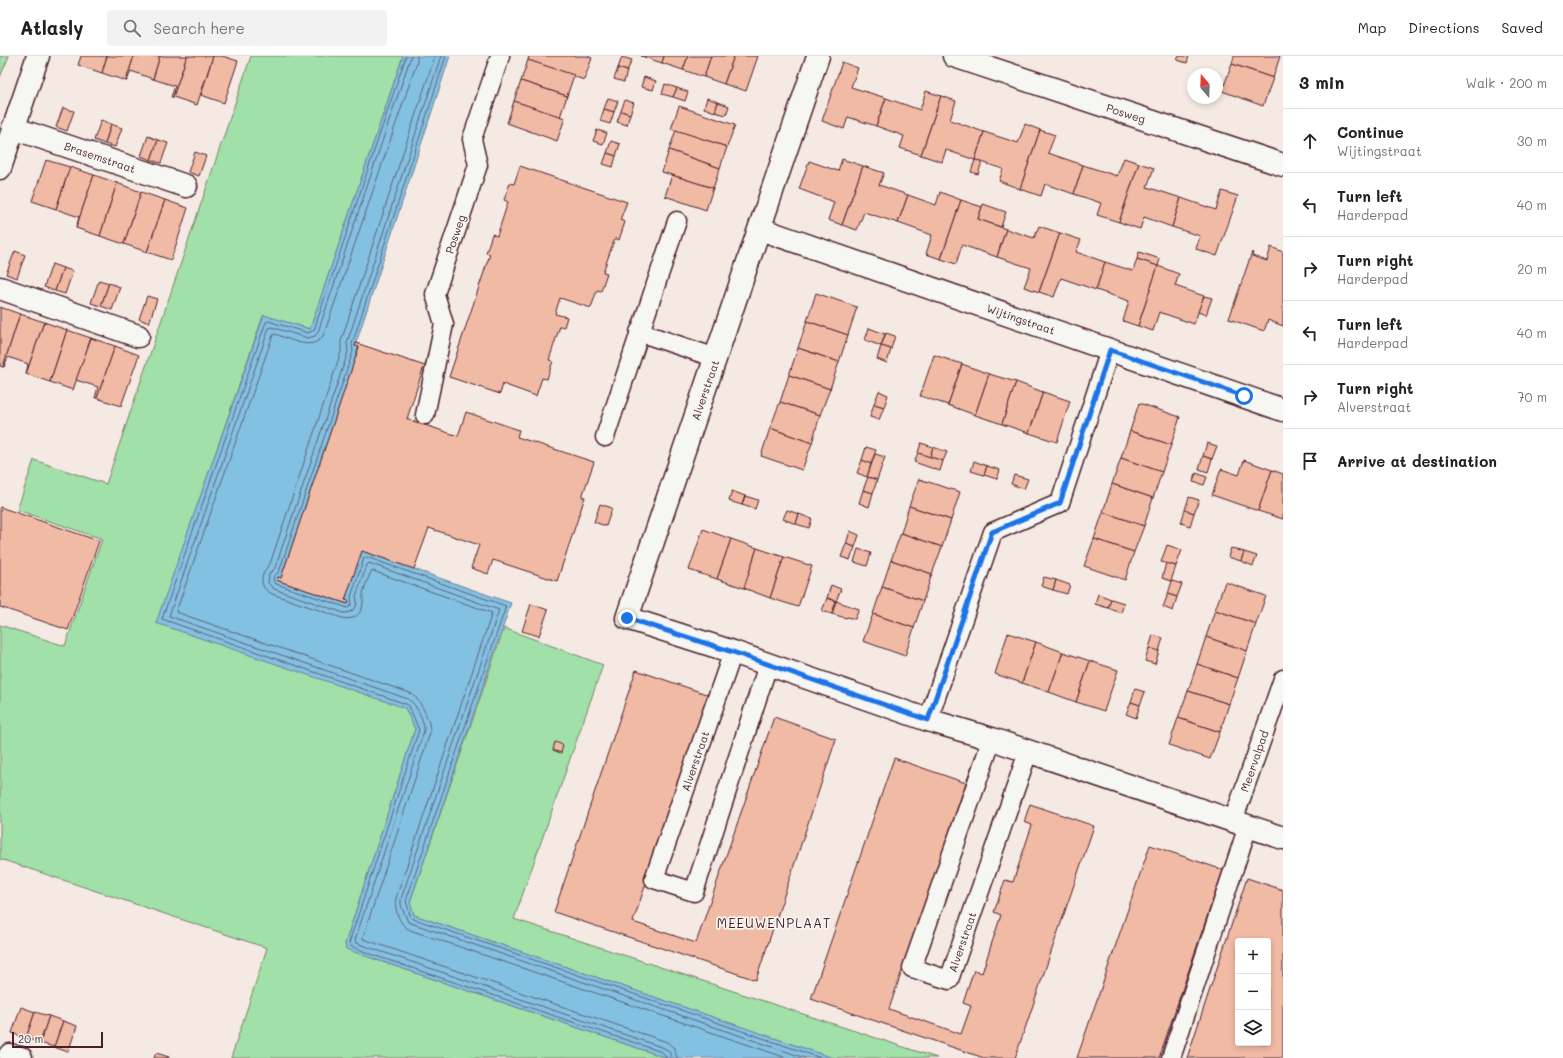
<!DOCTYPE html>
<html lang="en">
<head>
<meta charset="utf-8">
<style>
  :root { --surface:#fff; --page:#f2f2f2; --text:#202124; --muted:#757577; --line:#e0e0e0 }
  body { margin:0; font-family:Mali,sans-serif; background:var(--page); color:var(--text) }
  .controls { position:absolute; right:12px; bottom:12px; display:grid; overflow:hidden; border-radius:4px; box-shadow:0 2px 6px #0003 }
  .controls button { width:36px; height:36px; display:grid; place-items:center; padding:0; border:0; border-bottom:1px solid var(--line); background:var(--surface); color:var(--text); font:20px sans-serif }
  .compass { position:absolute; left:1187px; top:12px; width:36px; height:36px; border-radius:50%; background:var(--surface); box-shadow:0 2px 6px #0003; rotate:341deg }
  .scale { position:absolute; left:12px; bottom:10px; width:91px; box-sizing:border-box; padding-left:4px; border:2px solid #4a1f2b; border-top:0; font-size:11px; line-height:14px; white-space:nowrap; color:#4a1f2b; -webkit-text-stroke:3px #f6f6f2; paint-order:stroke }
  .stop { position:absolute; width:12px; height:12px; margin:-9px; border:3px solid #1a73e8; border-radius:50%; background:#fff }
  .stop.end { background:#1a73e8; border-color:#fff; box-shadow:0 1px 4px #0008 }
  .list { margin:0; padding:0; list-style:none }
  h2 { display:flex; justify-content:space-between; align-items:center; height:52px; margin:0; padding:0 16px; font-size:17px }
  h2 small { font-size:13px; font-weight:400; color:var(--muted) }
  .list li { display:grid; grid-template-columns:26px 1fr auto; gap:12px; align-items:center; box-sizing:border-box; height:64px; padding:0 16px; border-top:1px solid var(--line) }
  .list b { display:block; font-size:15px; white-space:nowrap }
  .list p { margin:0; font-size:13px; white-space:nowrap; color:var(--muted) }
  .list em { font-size:13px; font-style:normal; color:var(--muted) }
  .icon { flex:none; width:22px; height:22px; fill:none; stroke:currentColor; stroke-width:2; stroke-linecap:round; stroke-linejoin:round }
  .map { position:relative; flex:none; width:1283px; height:1002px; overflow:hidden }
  header { display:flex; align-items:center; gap:24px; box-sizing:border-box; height:56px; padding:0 20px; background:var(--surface); border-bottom:1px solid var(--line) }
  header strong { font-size:19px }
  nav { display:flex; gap:22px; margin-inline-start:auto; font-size:14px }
  .search { width:280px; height:36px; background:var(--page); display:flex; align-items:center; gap:10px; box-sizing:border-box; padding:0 14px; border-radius:4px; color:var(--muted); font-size:15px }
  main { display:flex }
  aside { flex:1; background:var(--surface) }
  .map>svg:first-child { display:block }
  .green { fill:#a1e0a8; stroke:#76806a }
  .water { fill:#83c1e3; stroke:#6c8099 }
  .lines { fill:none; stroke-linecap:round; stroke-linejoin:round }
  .shore { stroke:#616075; stroke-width:1 }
  .building { fill:#f1baa5; stroke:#4a1f2b; fill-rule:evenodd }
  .lane-casing { stroke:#4a1f2b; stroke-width:21 }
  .street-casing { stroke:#4a1f2b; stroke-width:25 }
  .lane { stroke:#f6f6f2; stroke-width:18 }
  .street { stroke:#f6f6f2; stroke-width:22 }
  .route { stroke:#1a73e8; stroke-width:5 }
  .labels { text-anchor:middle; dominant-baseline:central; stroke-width:3.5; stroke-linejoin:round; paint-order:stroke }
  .street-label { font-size:11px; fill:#4a1f2b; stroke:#f6f6f2 }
  .quarter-label { font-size:13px; letter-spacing:1px; fill:#4a1f2b; stroke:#f6f6f2 }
</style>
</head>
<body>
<header>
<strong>Atlasly</strong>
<div class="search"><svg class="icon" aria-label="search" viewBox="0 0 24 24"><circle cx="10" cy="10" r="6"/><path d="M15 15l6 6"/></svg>Search here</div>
<nav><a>Map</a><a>Directions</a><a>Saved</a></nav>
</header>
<main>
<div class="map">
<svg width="1283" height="1002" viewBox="0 0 1283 1002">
  <rect width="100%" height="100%" fill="#f5eae3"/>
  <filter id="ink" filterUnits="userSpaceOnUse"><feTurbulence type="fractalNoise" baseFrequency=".025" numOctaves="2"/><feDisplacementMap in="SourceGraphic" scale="8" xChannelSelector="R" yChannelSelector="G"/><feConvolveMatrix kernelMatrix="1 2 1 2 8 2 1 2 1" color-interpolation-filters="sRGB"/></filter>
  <g filter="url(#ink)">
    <g class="green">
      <path d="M0,0h9l-9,21z"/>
      <path d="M251,0h152l-93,273 -47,-13 -106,306 248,85 10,22 -70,215 29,15 293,99h-436l36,-110 -267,-89v-234l65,21 37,-107 -85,-29 17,-50 72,24z"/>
      <path d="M504,572l99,37 -89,254 423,139h-105l-418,-143 -4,-13z"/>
    </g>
    <path class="water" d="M403,0h47l-95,290 4,1 -78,231 -3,-1 -1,3 70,24 2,-3 -4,-1 17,-49 149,52 -101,299 4,13 419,143h-166l-293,-99 -28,-10 -1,-5 70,-215 -10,-21 -249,-85 108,-308 46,14z"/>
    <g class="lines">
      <g class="shore">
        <path d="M406,0l-92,274 -6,3 -40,-12 -2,1 -104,297 244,85 3,2 10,24 -70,213 1,3 26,10 286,96 3,3 1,3"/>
        <path d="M411,0l-93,276 -3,4 -7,2 -37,-11 -2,1 -100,288 239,83c8,4 17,23 16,32l-69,209 1,3 308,105 5,3 2,7"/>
        <path d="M417,0v6l-93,272c-10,19 -34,5 -49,0l-2,1 -97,277 234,81c10,5 21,29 20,40l-67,204v2l304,103 7,6 3,10"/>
        <path d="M435,0l-94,285v11l-71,212c-10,10 -12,23 2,30l70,24c11,3 21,-4 21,-16 1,-2 -1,-4 0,-6 0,-7 5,-17 8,-24l2,-1 119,42 -96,285c-2,11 3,27 14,32l377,128"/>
        <path d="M441,0l-94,287 1,9 -73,216 -6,6 -1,9 6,6 70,24 7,-1 5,-5 1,-5 -1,-6 11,-31 2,-2 130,47 -98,289v6l7,17 397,136"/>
        <path d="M446,0l-94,288 1,7 -74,221 -5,4 -1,5 3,3 72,24 4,-4 -1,-7 13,-39 2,-1 140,49 -100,295 5,17 410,140"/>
      </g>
    </g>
    <g class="building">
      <path d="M81,0h26l-5,17 -24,-8z"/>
      <path d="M107,0h27l-8,25 -24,-8z"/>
      <path d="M134,0h26l-7,23 -22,-8 -4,10h-1z"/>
      <path d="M160,0h27l-14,41h-2l4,-11 -22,-7z"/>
      <path d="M187,0h26l-16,49 -24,-8z"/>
      <path d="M213,0h9l16,5 -14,42 -23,-8z"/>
      <path d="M529,0h58l5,2 -8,22 -56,-20z"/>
      <path d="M641,0h23l-2,7z"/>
      <path d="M664,0h24l-5,14 -21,-7z"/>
      <path d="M688,0h23l-7,21 -21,-7z"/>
      <path d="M711,0h23l-10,28 -20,-7z"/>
      <path d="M734,0h24l-12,35 -22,-7z"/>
      <path d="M1179,0h10l-2,7 -10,-3z"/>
      <path d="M1234,0h46l-7,22 -41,-14z"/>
      <path d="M622,1l10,3 -5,11 -9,-3z"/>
      <path d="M528,4l46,15 -7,21 -46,-15z"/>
      <path d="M842,6l16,6 -7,19 35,11 -10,28 -28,-9 -4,12 -22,-8z"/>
      <path d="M1232,8l41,14 -10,28 -41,-15z"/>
      <path d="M618,12l9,3 -3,11 -10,-3z"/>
      <path d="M644,21l12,4 -3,9 -12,-3z"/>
      <path d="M521,25l46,15 -7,21 -46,-16z"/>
      <path d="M665,28l12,4 -4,9 -11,-3z"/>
      <path d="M677,32l11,4 -3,9 -12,-4z"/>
      <path d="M926,35l15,5 -20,59 -21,-7 4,-12 -28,-10 10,-28 34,12z"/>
      <path d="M941,40l15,5 -6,19 34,12 -9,28 -29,-10 -4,12 -21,-7z"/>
      <path d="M608,42l10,3 -4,11 -10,-3z"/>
      <path d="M707,42l11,4 -3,10 -11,-4z"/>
      <path d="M625,44l9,3 -4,11 -9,-3z"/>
      <path d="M514,45l51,17 -8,23 -50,-18z"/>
      <path d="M718,46l11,4 -3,9 -11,-3z"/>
      <path d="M679,50l56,19 -8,22 -56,-18z"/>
      <path d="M63,52l11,3 -7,20 -11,-4z"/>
      <path d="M604,53l10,3 -4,12 -10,-3z"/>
      <path d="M621,55l9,3 -3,11 -10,-3z"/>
      <path d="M101,64l10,4 -6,20 -11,-4z"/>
      <path d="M111,68l11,4 -7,19 -10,-3z"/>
      <path d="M1025,68l15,6 -20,59 -21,-8 4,-12 -28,-9 9,-28 34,11z"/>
      <path d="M597,74l10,3 -4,11 -10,-3z"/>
      <path d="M676,74l51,17 -7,21 -51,-18z"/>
      <path d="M1040,74l15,5 -7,18 35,12 -9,29 -29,-10 -4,12 -21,-7z"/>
      <path d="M148,80l10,4 -7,20 -10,-4z"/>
      <path d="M158,84l10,3 -7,20 -10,-3z"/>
      <path d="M611,85l9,3 -4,12 -9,-3z"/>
      <path d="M669,94l51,18 -7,20 -51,-16z"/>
      <path d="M195,96l11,4 -7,20 -11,-4z"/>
      <path d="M607,97l9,3 -3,11 -10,-3z"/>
      <path d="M1124,102l15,5 -20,59 -22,-7 4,-12 -27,-9 9,-29 34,11z"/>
      <path d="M842,103l21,7 -21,59 -14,-5 6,-18 -35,-13 10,-28 29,10z"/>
      <path d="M46,104l24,7 -14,42 -24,-8z"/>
      <path d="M975,104l7,2 -4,12 -7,-2z"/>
      <path d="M1139,107l15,5 -7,19 34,11 -9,29 -28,-10 -4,12 -21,-7z"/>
      <path d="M520,110l107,36 -7,18 5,2 -6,18 -4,-2 -12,34 4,1 -6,18 -4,-1 -6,18 -31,-10 -5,16 12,3 -3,10 -4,-1 -11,34 4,1 -6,18 -5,-1 -6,18 -33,-12 -3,10 -51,-17 41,-123 -4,-1 6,-19 5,2 11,-34 -4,-2 6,-17 4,1z"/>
      <path d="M863,110l21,7 -5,12 29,10 -10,28 -34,-11 -7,18 -15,-5z"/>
      <path d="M70,111l24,8 -18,53 3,-11 -23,-8z"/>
      <path d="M94,119l23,8 -17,53 -24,-8z"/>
      <path d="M672,119l41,13 -7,22 -41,-14z"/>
      <path d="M117,127l24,9 -17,52 -24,-8z"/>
      <path d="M1222,135l16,5 -21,60 -21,-7 4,-13 -28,-9 9,-29 35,12z"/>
      <path d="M141,136l24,8 -18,52 -23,-8z"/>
      <path d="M940,136l21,8 -20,59 -15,-5 6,-19 -34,-12 10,-28 28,10z"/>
      <path d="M165,144l23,8 -17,52 -24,-8z"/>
      <path d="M961,144l21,7 -4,12 28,10 -9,28 -35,-12 -6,19 -15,-5z"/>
      <path d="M983,148l23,8 -5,15 -23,-8z"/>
      <path d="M1039,170l21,7 -21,59 -15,-5 7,-19 -34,-11 9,-28 28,9z"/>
      <path d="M1060,177l21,7 -5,12 29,10 -9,28 -35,-12 -7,19 -15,-5z"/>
      <path d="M1271,191l12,5v74l-15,-6 -4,11 -35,-12 23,-67 1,1 -1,3 15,5z"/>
      <path d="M15,195l10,4 -8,23 -11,-4z"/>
      <path d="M1139,196l21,7 -2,7 -21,-7z"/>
      <path d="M1137,203l21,7 -20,60 -15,-5 6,-20 -33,-11 9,-28 28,9z"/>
      <path d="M52,208l11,4 -8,23 -11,-4z"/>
      <path d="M1158,210l21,8 -4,12 29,10 -10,28 -35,-12 -6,19 -15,-5z"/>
      <path d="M63,212l10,3 -8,23 -10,-3z"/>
      <path d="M99,224l10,3 -8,23 -10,-3z"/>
      <path d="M109,227l11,4 -8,23 -11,-4z"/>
      <path d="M816,237l41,14 -9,28 -41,-14z"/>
      <path d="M147,240l10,3 -8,24 -10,-4z"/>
      <path d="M1204,240l8,2 -6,17 -8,-3z"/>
      <path d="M0,251l20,7 -17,53 -3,-1z"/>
      <path d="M20,258l24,8 -18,52 2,-10 -20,-7 -4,10h-1z"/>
      <path d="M807,265l41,14 -9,27 -41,-14z"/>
      <path d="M44,266l23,8 -17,52 -24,-8z"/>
      <path d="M869,272l16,6 -4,12 -16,-6z"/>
      <path d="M67,274l24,8 -18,52 -23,-8z"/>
      <path d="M886,277l9,3 -4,13 -10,-3z"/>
      <path d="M91,282l24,8 -18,52h-2l3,-11 -22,-7z"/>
      <path d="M356,287l72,24 -2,4 -3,-2 -16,50 51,17 8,-24 53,18 -2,7 77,25 -12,35h3l-28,84 -64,-21 -5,14 -17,-6 8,-23 -50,-17 -15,41 -52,-18 -17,49 4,1 -1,3 -72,-24 2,-3 3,1 78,-231 -4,-1z"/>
      <path d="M115,290l24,9 -18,51 -24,-8z"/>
      <path d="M881,290l10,3 -4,14 -10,-4z"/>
      <path d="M798,292l41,14 -9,27 -41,-14z"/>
      <path d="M934,299l28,9 -14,41 -28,-9z"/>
      <path d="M962,308l27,10 -14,41 -27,-10z"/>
      <path d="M989,318l27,8 -14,42 -27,-9z"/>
      <path d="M789,319l41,14 -10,26 -40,-13z"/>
      <path d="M1016,326l27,10 -14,41 -27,-9z"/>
      <path d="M879,335l9,4 -4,12 -10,-3z"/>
      <path d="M1043,336l27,9 -13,41 -28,-9z"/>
      <path d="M780,346l40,13 -8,28 -42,-15z"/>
      <path d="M1139,347l41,14 -9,28 -41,-14z"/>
      <path d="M874,348l10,3 -5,13 -9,-3z"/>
      <path d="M770,372l42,15 -10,27 -41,-14z"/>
      <path d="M1130,375l41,14 -9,27 -41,-14z"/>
      <path d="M921,387l12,4 -3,10 -12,-4z"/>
      <path d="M1207,387l10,3 -5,13 -9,-3z"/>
      <path d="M866,391l10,3 -5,14 -9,-4z"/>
      <path d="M933,391l14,5 -4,9 -13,-4z"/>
      <path d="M918,397l25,8 -3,10 -26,-9z"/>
      <path d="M875,398l10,3 -8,23 -10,-3z"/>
      <path d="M1203,400l9,3 -4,13 -9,-3z"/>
      <path d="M1121,402l41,14 -9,26 -41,-14z"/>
      <path d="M862,404l9,4 -4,13 -10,-4z"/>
      <path d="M1244,404l28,10 -14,41 -46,-16 9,-26 18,6z"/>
      <path d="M974,405l13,5 -3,9 -13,-4z"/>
      <path d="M987,410l13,4 -3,9 -13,-4z"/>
      <path d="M1272,414l11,4v45l-25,-8z"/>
      <path d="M1196,417l11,4 -3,8 -11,-3z"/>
      <path d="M1014,419l14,4 -4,10 -13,-5z"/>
      <path d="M868,421l9,3 -4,13 -10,-3z"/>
      <path d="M919,423l41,13 -9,28 -42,-14z"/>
      <path d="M1112,428l41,14 -9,28 -41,-14z"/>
      <path d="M863,434l10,3 -4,14 -10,-4z"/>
      <path d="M732,435l13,5 -3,9 -13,-4z"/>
      <path d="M745,440l13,4 -3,9 -13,-4z"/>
      <path d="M1189,441l10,3 -5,13 -9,-3z"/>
      <path d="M600,448l12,4 -6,18 -12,-4z"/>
      <path d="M909,450l42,14 -9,27 -41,-14z"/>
      <path d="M0,451l99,34 -31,89 -68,-23z"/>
      <path d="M787,454l12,4 -3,10 -13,-5z"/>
      <path d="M1185,454l9,3 -4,13 -9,-3z"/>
      <path d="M1103,456l41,14 -10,26 -40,-13z"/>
      <path d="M799,458l13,5 -3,9 -13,-4z"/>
      <path d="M703,473l28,10 -14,40 -28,-9z"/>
      <path d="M850,475l9,4 -4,12 -9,-3z"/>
      <path d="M901,477l41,14 -10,27 -41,-14z"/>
      <path d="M731,483l26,9 -13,40 -27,-9z"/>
      <path d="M1094,483l40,13 -9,28 -41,-14z"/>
      <path d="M846,488l9,3 -5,13 -9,-3z"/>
      <path d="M1167,489l15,5 -6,16 -15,-4z"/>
      <path d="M757,492l27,9 -14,41 -26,-10z"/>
      <path d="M1231,492l13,4 -3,9 -13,-4z"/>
      <path d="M858,493l13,4 -4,13 -13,-4z"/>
      <path d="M1244,496l13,4 -4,10 -12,-5z"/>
      <path d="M784,501l28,9 -14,41 -28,-9z"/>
      <path d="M891,504l41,14 -9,27 -41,-14z"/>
      <path d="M1166,507l10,3 -5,15 -9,-3z"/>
      <path d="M1044,521l12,3 -3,10 -12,-4z"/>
      <path d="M1056,524l14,5 -3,9 -14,-4z"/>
      <path d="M1172,525l10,3 -5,13 -9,-3z"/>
      <path d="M1225,526l41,14 -10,28 -41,-14z"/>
      <path d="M831,529l10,4 -5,12 -9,-3z"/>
      <path d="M882,531l41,14 -9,27 -41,-14z"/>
      <path d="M1098,538l13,5 -3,9 -13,-4z"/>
      <path d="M1168,538l9,3 -4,14 -10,-4z"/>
      <path d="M827,542l9,3 -4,13 -10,-3z"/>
      <path d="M1111,543l13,4 -3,10 -13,-5z"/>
      <path d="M836,545l23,8 -4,10 -8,-2 -1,1 -14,-4z"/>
      <path d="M531,548l17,6 -9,26 -17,-5z"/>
      <path d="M1215,554l41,14 -9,27 -41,-14z"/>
      <path d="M873,558l41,14 -9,28 -42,-15z"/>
      <path d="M1008,577l28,9 -14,41 -27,-9z"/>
      <path d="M1153,579l10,3 -4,13 -10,-3z"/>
      <path d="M1206,581l41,14 -9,27 -41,-14z"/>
      <path d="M1036,586l27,10 -14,40 -27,-9z"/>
      <path d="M1149,592l10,3 -4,13 -10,-3z"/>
      <path d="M1063,596l27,9 -14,41 -27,-10z"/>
      <path d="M1090,605l28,9 -14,41 -28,-9z"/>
      <path d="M1197,608l41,14 -9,26 -41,-13z"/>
      <path d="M636,614l73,25 -76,227 63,21 78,-226 62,22 -80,241 -202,-68z"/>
      <path d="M1135,633l10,3 -5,13 -9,-3z"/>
      <path d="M1188,635l41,13 -9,28 -42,-14z"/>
      <path d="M1131,646l9,3 -4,13 -10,-4z"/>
      <path d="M1178,662l42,14 -10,27 -41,-14z"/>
      <path d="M555,686l8,3 -2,8 -8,-3z"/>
      <path d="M894,702l72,25 -77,226 72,25 10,-28 -8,-3 11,-33 8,3 19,-58 -7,-3 11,-32 8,2 19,-57 -8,-3 6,-18 64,22 -79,232h-31l-173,-59z"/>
      <path d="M1150,789l73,25 -64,188h-82z"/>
      <path d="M1247,822l36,12v168h-96zM1238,885h30v102h-30z"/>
      <path d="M21,951l14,5 -9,26 -14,-5z"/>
      <path d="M35,956l14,4 -9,27 -14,-5z"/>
      <path d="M49,960l14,5 -9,26 -14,-4z"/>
      <path d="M63,965l14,5 -9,26 -14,-5z"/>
      <path d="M156,997l13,4v1h-15z"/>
    </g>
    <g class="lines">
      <g class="lane-casing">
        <g id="lane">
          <path d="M639,276l77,26"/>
          <path d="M425,359l19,-91 -9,-30 43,-129 -6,-26 28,-83"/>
          <path d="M605,381l72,-216"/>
          <path d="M733,596l-79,227 40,13 74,-227"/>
          <path d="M928,664l65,-188 67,-29 50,-153"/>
          <path d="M992,683l-80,229 37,12 79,-228"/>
          <path d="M1233,765l50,-142"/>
          <path d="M1171,1002l77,-232"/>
        </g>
      </g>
      <g class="street-casing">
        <g id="street">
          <path d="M818,0l-191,562 106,34 195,68 64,19 291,99"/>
          <path d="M954,0l329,109"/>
          <path d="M13,72l173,58"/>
          <path d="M0,112l38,-112"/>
          <path d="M760,173l523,181"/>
          <path d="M0,232l138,48"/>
          <path d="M10,999l11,3"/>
        </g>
      </g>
      <use href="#lane" class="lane"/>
      <use href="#street" class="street"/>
    </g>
  </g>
  <g class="lines" filter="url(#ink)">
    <path class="route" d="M627,562l106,34 195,68 64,-188 68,-29 50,-153 134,46"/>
  </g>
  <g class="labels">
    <g class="street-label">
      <text transform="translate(1126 57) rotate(18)">Posweg</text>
      <text transform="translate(100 101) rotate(19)">Brasemstraat</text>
      <text transform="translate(455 178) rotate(-71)">Posweg</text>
      <text transform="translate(1021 263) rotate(19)">Wijtingstraat</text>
      <text transform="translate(705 334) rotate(-71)">Alverstraat</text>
      <text transform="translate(695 705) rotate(-71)">Alverstraat</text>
      <text transform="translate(1254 705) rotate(-71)">Meervalpad</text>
      <text transform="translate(962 886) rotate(-71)">Alverstraat</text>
    </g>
    <g class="quarter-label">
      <text x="774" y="866">MEEUWENPLAAT</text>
    </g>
  </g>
</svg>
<div class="controls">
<button>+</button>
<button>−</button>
<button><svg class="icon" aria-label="layers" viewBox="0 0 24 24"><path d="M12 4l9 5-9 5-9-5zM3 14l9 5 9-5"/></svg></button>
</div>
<svg class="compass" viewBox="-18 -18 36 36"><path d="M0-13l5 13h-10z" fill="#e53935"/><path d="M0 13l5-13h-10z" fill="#757577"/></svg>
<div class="scale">20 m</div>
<div class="stop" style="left:1244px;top:340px"></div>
<div class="stop end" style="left:627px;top:562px"></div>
</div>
<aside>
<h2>3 min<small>Walk · 200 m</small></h2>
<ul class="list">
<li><svg class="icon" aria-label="ahead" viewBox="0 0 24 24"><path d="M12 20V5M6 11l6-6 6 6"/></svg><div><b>Continue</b><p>Wijtingstraat</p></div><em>30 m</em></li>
<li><svg class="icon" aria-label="left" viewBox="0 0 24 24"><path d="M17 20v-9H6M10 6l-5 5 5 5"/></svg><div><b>Turn left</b><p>Harderpad</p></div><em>40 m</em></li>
<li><svg class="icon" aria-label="right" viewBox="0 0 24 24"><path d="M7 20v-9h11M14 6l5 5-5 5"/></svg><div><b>Turn right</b><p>Harderpad</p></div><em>20 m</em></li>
<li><svg class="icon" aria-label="left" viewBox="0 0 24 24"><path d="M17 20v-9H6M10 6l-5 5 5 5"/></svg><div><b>Turn left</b><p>Harderpad</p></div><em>40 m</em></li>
<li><svg class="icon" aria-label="right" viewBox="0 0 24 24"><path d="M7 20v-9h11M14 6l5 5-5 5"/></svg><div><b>Turn right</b><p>Alverstraat</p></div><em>70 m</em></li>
<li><svg class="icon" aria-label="arrive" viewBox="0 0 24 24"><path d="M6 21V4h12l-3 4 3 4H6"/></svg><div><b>Arrive at destination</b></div></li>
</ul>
</aside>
</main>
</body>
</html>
